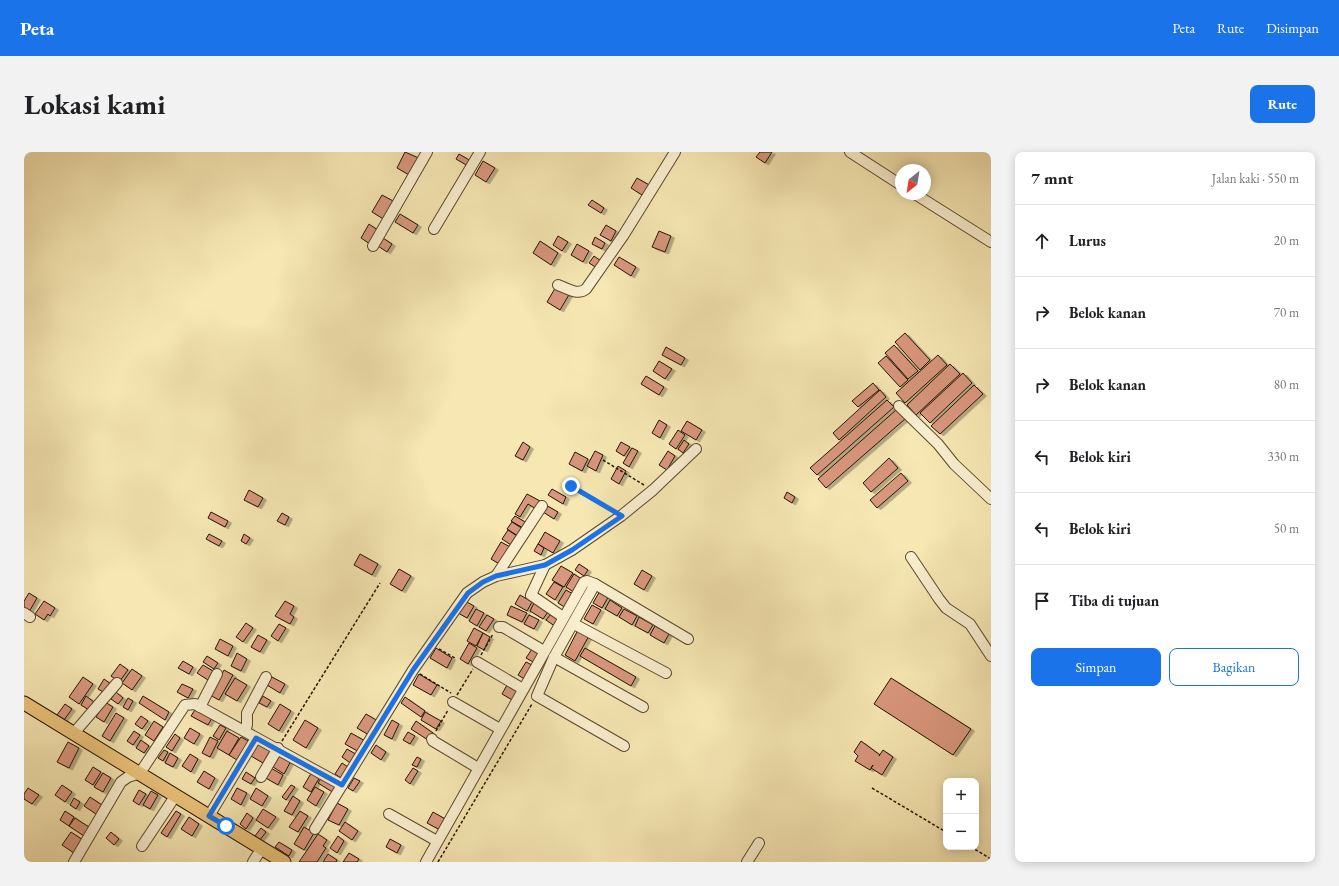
<!DOCTYPE html>
<html lang="id">
<head>
<meta charset="utf-8">
<style>
  :root { --surface:#fff; --page:#f2f2f2; --text:#202124; --muted:#757577; --line:#e0e0e0; --accent:#1a73e8 }
  body { margin:0; font-family:"EB Garamond",serif; background:var(--page); color:var(--text) }
  .controls { position:absolute; right:12px; bottom:12px; display:grid; overflow:hidden; border-radius:8px; box-shadow:0 2px 10px #0003 }
  .controls button { width:36px; height:36px; display:grid; place-items:center; padding:0; border:0; border-bottom:1px solid var(--line); background:var(--surface); color:var(--text); font:20px sans-serif }
  .compass { position:absolute; left:871px; top:12px; width:36px; height:36px; border-radius:50%; background:var(--surface); box-shadow:0 2px 10px #0003; rotate:210deg }
  .stop { position:absolute; width:12px; height:12px; margin:-9px; border:3px solid #1a73e8; border-radius:50%; background:#fff }
  .stop.end { background:#1a73e8; border-color:#fff; box-shadow:0 1px 4px #0008 }
  .list { margin:0; padding:0; list-style:none }
  h2 { display:flex; justify-content:space-between; align-items:center; height:52px; margin:0; padding:0 16px; font-size:17px }
  h2 small { font-size:13px; font-weight:400; color:var(--muted) }
  .list li { display:grid; grid-template-columns:26px 1fr auto; gap:12px; align-items:center; box-sizing:border-box; height:72px; padding:0 16px; border-top:1px solid var(--line) }
  .list b { display:block; font-size:15px; white-space:nowrap }
  .list em { font-size:13px; font-style:normal; color:var(--muted) }
  .actions { display:flex; gap:8px; padding:12px 16px }
  .actions a { flex:1; padding:9px 0; border:1px solid var(--accent); border-radius:8px; text-align:center; font-size:14px; color:var(--accent) }
  .actions .main { background:var(--accent); color:#fff }
  .icon { flex:none; width:22px; height:22px; fill:none; stroke:currentColor; stroke-width:2; stroke-linecap:round; stroke-linejoin:round }
  .map { position:relative; flex:none; width:967px; height:710px; overflow:hidden; border-radius:8px }
  header { display:flex; align-items:center; gap:24px; box-sizing:border-box; height:56px; padding:0 20px; background:var(--accent); color:#fff }
  header strong { font-size:19px }
  nav { display:flex; gap:22px; margin-inline-start:auto; font-size:14px }
  .intro { display:flex; align-items:center; justify-content:space-between; box-sizing:border-box; height:96px; padding:0 24px }
  h1 { margin:0; font-size:28px }
  .button { padding:10px 18px; border-radius:8px; background:var(--accent); color:#fff; font-size:14px; font-weight:700 }
  main { display:flex; gap:24px; padding:0 24px }
  aside { flex:1; background:var(--surface); border-radius:8px; box-shadow:0 2px 10px #0003 }
  .map>svg:first-child { display:block }
  .building { fill:#d9977d; stroke:#261400; filter:url(#shadow) }
  .lines { fill:none; stroke-linecap:round; stroke-linejoin:round }
  .minor-casing { stroke:#5a492d; stroke-width:12 }
  .major-casing { stroke:#261400; stroke-width:15 }
  .path { stroke:#261400; stroke-width:1.5; stroke-dasharray:3 2; stroke-linecap:butt }
  .minor { stroke:#f9efce; stroke-width:10 }
  .major { stroke:#ebc47a; stroke-width:13 }
  .route { stroke:#1a73e8; stroke-width:5 }
</style>
</head>
<body>
<header>
<strong>Peta</strong>
<nav><a>Peta</a><a>Rute</a><a>Disimpan</a></nav>
</header>
<div class="intro"><h1>Lokasi kami</h1><a class="button">Rute</a></div>
<main>
<div class="map">
<svg width="967" height="710" viewBox="0 0 967 710">
  <defs>
    <filter id="shadow"><feDropShadow dx="3.5" dy="2" stdDeviation="0" flood-color="#0004"/></filter>
  </defs>
  <rect width="100%" height="100%" fill="#f6e7b3"/>
  <filter id="stains"><feTurbulence type="fractalNoise" baseFrequency=".005" numOctaves="4"/><feColorMatrix values="0 0 0 0 .2 0 0 0 0 .09 0 0 0 0 .02 0 0 0 .5 -.17"/></filter>
  <radialGradient id="worn" r=".72"><stop offset=".6" stop-color="#630" stop-opacity="0"/><stop offset="1" stop-color="#630" stop-opacity=".3"/></radialGradient>
  <g class="building">
    <path d="M381,0l16,7 -10,17 -14,-8z"/>
    <path d="M736,0h12l-7,11 -9,-6z"/>
    <path d="M435,2l12,7 -3,5 -12,-7z"/>
    <path d="M459,9l12,7 -9,14 -11,-7z"/>
    <path d="M613,26l14,8 -6,11 -14,-9z"/>
    <path d="M358,43l13,7 -10,18 -13,-8z"/>
    <path d="M568,48l12,8 -3,5 -13,-8z"/>
    <path d="M376,62l18,11 -5,8 -18,-11z"/>
    <path d="M345,72l10,7 -9,13 -9,-6z"/>
    <path d="M582,73l10,6 -5,10 -11,-6z"/>
    <path d="M635,79l12,5 -6,16 -13,-5z"/>
    <path d="M534,84l10,6 -6,9 -9,-6z"/>
    <path d="M571,85l10,6 -3,6 -10,-5z"/>
    <path d="M359,86l9,6 -5,8 -9,-6z"/>
    <path d="M516,89l18,12 -7,12 -18,-12z"/>
    <path d="M553,92l12,7 -6,11 -12,-7z"/>
    <path d="M570,104l7,5 -4,7 -8,-5z"/>
    <path d="M595,105l17,10 -5,9 -17,-11z"/>
    <path d="M533,133l13,8 -10,17 -13,-8z"/>
    <path d="M881,181l25,27 -10,10 -25,-28z"/>
    <path d="M870,193l24,26 -10,8 -23,-26z"/>
    <path d="M642,195l19,11 -4,7 -19,-10z"/>
    <path d="M914,203l9,10 -42,38 -9,-10z"/>
    <path d="M862,204l22,24 -8,7 -22,-24z"/>
    <path d="M635,209l13,8 -7,10 -12,-8z"/>
    <path d="M926,212l10,10 -44,41 -9,-10z"/>
    <path d="M939,221l9,10 -42,40 -10,-10z"/>
    <path d="M622,224l18,11 -5,8 -18,-11z"/>
    <path d="M849,231l6,7 -21,17 -6,-6z"/>
    <path d="M950,233l9,9 -43,40 -9,-8z"/>
    <path d="M856,238l6,7 -47,43 -6,-7z"/>
    <path d="M863,248l7,7 -77,68 -7,-7z"/>
    <path d="M872,258l9,9 -79,69 -8,-9z"/>
    <path d="M635,268l8,5 -7,13 -8,-5z"/>
    <path d="M663,269l15,9 -6,10 -15,-9z"/>
    <path d="M654,278l7,5 -9,14 -7,-5z"/>
    <path d="M660,288l5,4 -6,9 -5,-4z"/>
    <path d="M499,290l7,5 -7,13 -8,-4z"/>
    <path d="M597,290l9,5 -6,9 -8,-5z"/>
    <path d="M608,296l6,3 -9,16 -6,-4z"/>
    <path d="M571,299l8,4 -7,16 -9,-5z"/>
    <path d="M644,299l7,5 -8,14 -8,-5z"/>
    <path d="M551,300l13,7 -6,12 -13,-7z"/>
    <path d="M865,306l9,10 -27,24 -8,-9z"/>
    <path d="M594,314l8,5 -7,13 -8,-5z"/>
    <path d="M877,321l7,8 -31,27 -7,-8z"/>
    <path d="M528,337l14,8 -3,7 -15,-9z"/>
    <path d="M225,338l14,8 -5,9 -14,-7z"/>
    <path d="M763,340l8,5 -3,6 -8,-5z"/>
    <path d="M503,342l13,7 -4,8 -8,-5 -8,13 -5,-3z"/>
    <path d="M520,352l14,8 -4,7 -14,-9z"/>
    <path d="M187,360l17,9 -3,6 -17,-9z"/>
    <path d="M258,361l7,4 -4,8 -8,-4z"/>
    <path d="M491,364l12,7 -4,5 -12,-7z"/>
    <path d="M488,370l11,7 -5,7 -11,-7z"/>
    <path d="M484,378l12,8 -6,9 -12,-8z"/>
    <path d="M521,380l15,9 -7,12 -15,-9z"/>
    <path d="M185,382l13,7 -3,5 -13,-7z"/>
    <path d="M220,382l6,4 -4,6 -5,-3z"/>
    <path d="M477,390l11,6 -11,17 -10,-6z"/>
    <path d="M514,392l6,4 -3,7 -7,-4z"/>
    <path d="M336,402l18,10 -6,11 -18,-10z"/>
    <path d="M555,412l9,6 -4,6 -9,-6z"/>
    <path d="M537,414l12,7 -9,14 -12,-7z"/>
    <path d="M375,417l12,7 -9,15 -12,-7z"/>
    <path d="M618,418l10,6 -8,14 -10,-6z"/>
    <path d="M550,422l9,6 -8,13 -9,-6z"/>
    <path d="M530,430l9,5 -8,13 -9,-6z"/>
    <path d="M577,437l9,5 -8,14 -9,-5z"/>
    <path d="M542,438l9,5 -9,13 -8,-5z"/>
    <path d="M5,441l8,5 -8,14 -5,-3v-8z"/>
    <path d="M496,443l12,7 -5,9 -12,-7z"/>
    <path d="M586,448l12,8 -5,8 -12,-7z"/>
    <path d="M20,449l11,7 -5,8 -2,-2 -4,6 -9,-6z"/>
    <path d="M261,449l9,5 -4,8 4,3 -4,7 -15,-8z"/>
    <path d="M441,449l9,5 -7,12 -9,-5z"/>
    <path d="M510,451l14,9 -5,7 -13,-8z"/>
    <path d="M568,453l9,5 -8,14 -9,-5z"/>
    <path d="M487,454l16,7 -5,9 -15,-7z"/>
    <path d="M452,457l8,4 -7,13 -8,-5z"/>
    <path d="M600,457l13,7 -5,9 -13,-8z"/>
    <path d="M527,462l10,6 -5,7 -10,-7z"/>
    <path d="M463,463l7,4 -8,12 -7,-4z"/>
    <path d="M505,463l10,5 -5,9 -10,-5z"/>
    <path d="M615,465l14,8 -5,8 -13,-7z"/>
    <path d="M222,471l7,5 -10,14 -7,-5z"/>
    <path d="M255,472l7,4 -8,13 -7,-5z"/>
    <path d="M631,474l14,8 -5,9 -14,-8z"/>
    <path d="M450,476l9,5 -7,13 -9,-5z"/>
    <path d="M555,476l11,6 -15,27 -10,-6z"/>
    <path d="M459,481l7,4 -6,13 -7,-4z"/>
    <path d="M234,483l9,5 -7,12 -9,-5z"/>
    <path d="M196,487l13,7 -5,10 -13,-7z"/>
    <path d="M445,491l8,5 -9,16 -8,-5z"/>
    <path d="M510,494l8,5 -7,12 -9,-5z"/>
    <path d="M412,496l16,10 -5,10 -17,-10z"/>
    <path d="M561,496l51,29 -5,9 -51,-30z"/>
    <path d="M213,501l10,6 -6,12 -10,-5z"/>
    <path d="M183,504l11,7 -4,6 -11,-7z"/>
    <path d="M159,509l10,6 -4,7 -11,-6z"/>
    <path d="M502,510l8,4 -8,14 -8,-5z"/>
    <path d="M96,512l8,6 -9,12 -8,-6z"/>
    <path d="M179,513l10,6 -5,9 -11,-7z"/>
    <path d="M108,517l10,7 -10,14 -10,-7z"/>
    <path d="M200,518l9,5 -14,25 -9,-5z"/>
    <path d="M395,522l18,11 -6,10 -18,-10z"/>
    <path d="M59,525l10,7 -14,20 -10,-7z"/>
    <path d="M248,525l13,7 -5,9 -13,-8z"/>
    <path d="M211,526l12,7 -10,16 -12,-7z"/>
    <path d="M867,526l80,51 -18,26 -79,-51z"/>
    <path d="M80,527l7,5 -6,9 -7,-4z"/>
    <path d="M158,532l11,5 -5,9 -11,-6z"/>
    <path d="M483,533l12,8 -5,8 -12,-7z"/>
    <path d="M92,540l7,6 -5,6 -7,-5z"/>
    <path d="M62,544l8,6 -5,8 -8,-5z"/>
    <path d="M119,544l26,16 -4,8 -26,-17z"/>
    <path d="M239,544l8,5 -4,6 -8,-4z"/>
    <path d="M381,545l20,14 -4,6 -20,-14z"/>
    <path d="M104,546l5,3 -5,9 -5,-3z"/>
    <path d="M81,550l8,5 -9,15 -8,-5z"/>
    <path d="M41,552l7,5 -8,11 -7,-5z"/>
    <path d="M256,552l11,7 -12,20 -11,-7z"/>
    <path d="M172,556l16,10 -4,7 -17,-9z"/>
    <path d="M401,560l16,9 -5,8 -15,-9z"/>
    <path d="M92,561l8,5 -14,23 -8,-5z"/>
    <path d="M342,562l12,7 -9,14 -12,-7z"/>
    <path d="M117,564l7,5 -6,8 -7,-5z"/>
    <path d="M281,568l13,8 -12,20 -13,-8z"/>
    <path d="M368,568l7,4 -7,15 -8,-4z"/>
    <path d="M130,569l9,6 -9,14 -9,-6z"/>
    <path d="M392,569l17,12 -5,7 -17,-11z"/>
    <path d="M196,573l6,3 -7,12 -6,-4z"/>
    <path d="M166,576l10,6 -6,10 -10,-6z"/>
    <path d="M110,579l6,4 -7,10 -6,-4z"/>
    <path d="M203,579l12,7 -10,17 -12,-7z"/>
    <path d="M384,580l7,4 -5,8 -7,-4z"/>
    <path d="M327,581l16,9 -6,11 -16,-9z"/>
    <path d="M151,582l5,4 -8,13 -6,-4z"/>
    <path d="M186,585l8,4 -8,16 -8,-4z"/>
    <path d="M217,585l11,6 -12,19 -11,-7z"/>
    <path d="M117,588l8,6 -5,7 -8,-5z"/>
    <path d="M837,589l19,14 -1,1 4,-6 10,7 -11,18 -11,-7 2,-3 -3,5 -15,-9 3,-5 -4,-4z"/>
    <path d="M44,590l11,6 -10,20 -12,-6z"/>
    <path d="M235,590l12,7 -8,14 -12,-7z"/>
    <path d="M352,593l10,7 -5,8 -10,-7z"/>
    <path d="M323,597l12,7 -6,9 -11,-8z"/>
    <path d="M140,598l4,2 -5,9 -5,-3z"/>
    <path d="M146,601l8,5 -5,9 -8,-4z"/>
    <path d="M257,601l11,6 -8,15 -11,-7z"/>
    <path d="M166,602l8,5 -7,13 -9,-6z"/>
    <path d="M393,605l4,2 -4,8 -5,-2z"/>
    <path d="M318,611l9,6 -7,11 -9,-6z"/>
    <path d="M69,615l8,5 -8,13 -8,-5z"/>
    <path d="M245,615l14,8 -5,10 -14,-8z"/>
    <path d="M389,616l5,3 -8,13 -5,-4z"/>
    <path d="M289,618l8,5 -10,17 -8,-5z"/>
    <path d="M180,619l11,7 -6,11 -12,-7z"/>
    <path d="M222,620l9,6 -4,6 -9,-5z"/>
    <path d="M79,621l8,5 -8,14 -9,-5z"/>
    <path d="M298,625l16,9 -4,7 -16,-10z"/>
    <path d="M330,626l6,3 -7,10 -5,-3z"/>
    <path d="M38,633l10,7 -7,10 -10,-7z"/>
    <path d="M267,633l4,2 -9,13 -4,-3z"/>
    <path d="M291,635l9,5 -8,14 -9,-6z"/>
    <path d="M4,636l11,7 -7,9 -8,-5v-5z"/>
    <path d="M213,636l10,5 -6,12 -10,-6z"/>
    <path d="M232,636l12,8 -6,10 -12,-7z"/>
    <path d="M115,638l7,4 -7,11 -6,-4z"/>
    <path d="M127,639l7,4 -8,14 -7,-4z"/>
    <path d="M269,644l7,5 -8,14 -8,-4z"/>
    <path d="M66,645l15,10 -6,9 -15,-10z"/>
    <path d="M50,646l6,4 -4,7 -6,-4z"/>
    <path d="M313,651l11,6 -9,16 -11,-5z"/>
    <path d="M239,657l13,8 -8,11 -12,-8z"/>
    <path d="M41,659l9,6 -5,9 -9,-6z"/>
    <path d="M152,659l5,3 -14,23 -6,-4z"/>
    <path d="M276,659l8,5 -10,16 -9,-5z"/>
    <path d="M409,660l14,8 -5,11 -15,-8z"/>
    <path d="M223,661l6,5 -7,11 -6,-5z"/>
    <path d="M165,665l10,7 -7,12 -11,-7z"/>
    <path d="M51,666l17,11 -5,9 -18,-12z"/>
    <path d="M321,670l13,9 -6,9 -13,-9z"/>
    <path d="M280,675l10,6 -10,17 -10,-6z"/>
    <path d="M237,676l5,4 -6,8 -5,-4z"/>
    <path d="M47,680l12,8 -9,13 -12,-8z"/>
    <path d="M87,680l8,7 -5,6 -8,-7z"/>
    <path d="M294,682l9,6 -4,6 3,2 -9,14h-18z"/>
    <path d="M314,684l6,5 -7,12 -7,-5z"/>
    <path d="M366,687l11,6 -4,8 -11,-6z"/>
    <path d="M255,690l13,8 -3,6 -14,-9z"/>
    <path d="M325,701l10,6 -2,3h-14z"/>
    <path d="M304,702l9,6 -1,2h-13z"/>
  </g>
  <g class="lines">
    <g class="minor-casing">
      <g id="minor">
        <path d="M826,0l51,33"/>
        <path d="M891,42l76,48"/>
        <path d="M410,77l46,-77"/>
        <path d="M349,94l54,-94"/>
        <path d="M534,133c9,3 19,11 28,4l37,-53 52,-84"/>
        <path d="M875,254l39,38 16,20 37,35"/>
        <path d="M887,405l28,42 7,9 24,16 21,32"/>
        <path d="M521,413l-14,30 32,22"/>
        <path d="M472,424l46,-70"/>
        <path d="M571,432l-41,73 -17,39 87,50"/>
        <path d="M0,461l6,4"/>
        <path d="M550,472l92,49"/>
        <path d="M475,475h4l41,24"/>
        <path d="M530,505l89,50"/>
        <path d="M453,510l46,27"/>
        <path d="M429,550l47,27"/>
        <path d="M176,555l17,-33"/>
        <path d="M221,579l2,-6v-12l19,-36"/>
        <path d="M50,581l43,-50"/>
        <path d="M408,587l1,2 45,27"/>
        <path d="M237,625l17,-29"/>
        <path d="M365,662l48,27"/>
        <path d="M185,664l47,-78"/>
        <path d="M291,677l98,-159 54,-77 16,-11 13,-6 49,-11 27,-15 49,-34 32,-26 43,-41"/>
        <path d="M118,694l34,-51"/>
        <path d="M50,710l47,-80 7,-5 12,-4 45,-68 10,-1 147,81"/>
        <path d="M229,710l9,-14"/>
        <path d="M402,710l158,-280 3,-1 8,3 93,55"/>
        <path d="M723,710l12,-19"/>
      </g>
    </g>
    <g class="major-casing">
      <path id="major" d="M0,551l260,159"/>
    </g>
    <g class="path">
      <path d="M579,308l41,25"/>
      <path d="M547,334l42,25"/>
      <path d="M415,497l16,9"/>
      <path d="M457,503l12,-21"/>
      <path d="M396,522l31,19"/>
      <path d="M433,543l16,-26"/>
      <path d="M412,579l12,-21"/>
      <path d="M258,589l98,-158"/>
      <path d="M848,636l74,44"/>
      <path d="M947,695l20,12"/>
      <path d="M414,710l94,-158"/>
    </g>
    <use href="#minor" class="minor"/>
    <use href="#major" class="major"/>
  </g>
  <g class="lines">
    <path class="route" d="M202,674l-17,-10 47,-78 86,47 71,-115 55,-77 15,-11 13,-6 49,-11 27,-15 50,-34 -51,-30"/>
  </g>
  <rect width="100%" height="100%" filter="url(#stains)"/>
  <rect width="100%" height="100%" fill="url(#worn)"/>
</svg>
<div class="controls">
<button>+</button>
<button>−</button>
</div>
<svg class="compass" viewBox="-18 -18 36 36"><path d="M0-13l5 13h-10z" fill="#e53935"/><path d="M0 13l5-13h-10z" fill="#757577"/></svg>
<div class="stop" style="left:202px;top:674px"></div>
<div class="stop end" style="left:547px;top:334px"></div>
</div>
<aside>
<h2>7 mnt<small>Jalan kaki · 550 m</small></h2>
<ul class="list">
<li><svg class="icon" aria-label="ahead" viewBox="0 0 24 24"><path d="M12 20V5M6 11l6-6 6 6"/></svg><div><b>Lurus</b></div><em>20 m</em></li>
<li><svg class="icon" aria-label="right" viewBox="0 0 24 24"><path d="M7 20v-9h11M14 6l5 5-5 5"/></svg><div><b>Belok kanan</b></div><em>70 m</em></li>
<li><svg class="icon" aria-label="right" viewBox="0 0 24 24"><path d="M7 20v-9h11M14 6l5 5-5 5"/></svg><div><b>Belok kanan</b></div><em>80 m</em></li>
<li><svg class="icon" aria-label="left" viewBox="0 0 24 24"><path d="M17 20v-9H6M10 6l-5 5 5 5"/></svg><div><b>Belok kiri</b></div><em>330 m</em></li>
<li><svg class="icon" aria-label="left" viewBox="0 0 24 24"><path d="M17 20v-9H6M10 6l-5 5 5 5"/></svg><div><b>Belok kiri</b></div><em>50 m</em></li>
<li><svg class="icon" aria-label="arrive" viewBox="0 0 24 24"><path d="M6 21V4h12l-3 4 3 4H6"/></svg><div><b>Tiba di tujuan</b></div></li>
</ul>
<div class="actions"><a class="main">Simpan</a><a>Bagikan</a></div>
</aside>
</main>
</body>
</html>
